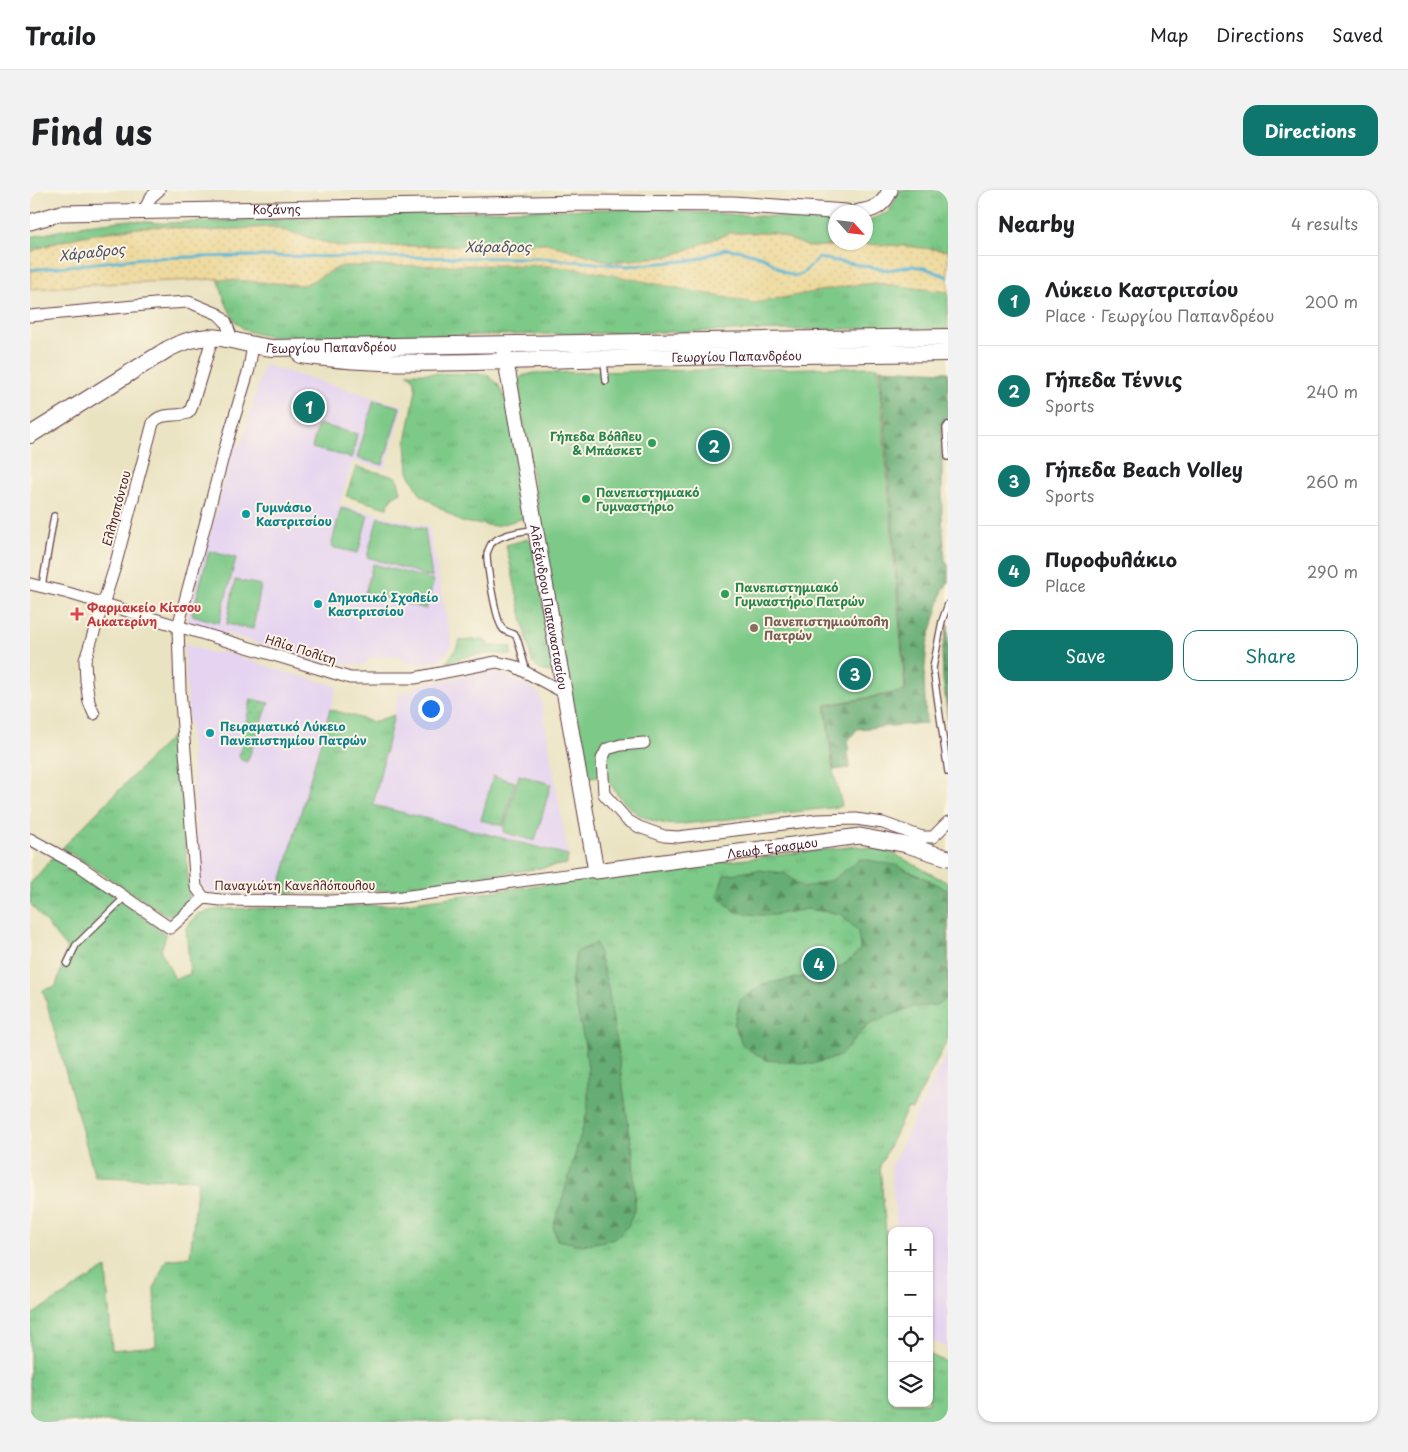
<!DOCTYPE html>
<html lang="en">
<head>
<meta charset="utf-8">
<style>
  :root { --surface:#fff; --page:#f2f2f2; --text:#202124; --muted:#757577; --line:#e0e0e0; --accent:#0f766e }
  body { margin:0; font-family:"Playpen Sans",sans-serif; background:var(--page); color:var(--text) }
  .controls { position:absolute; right:15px; bottom:15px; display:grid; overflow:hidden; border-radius:10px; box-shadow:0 1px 4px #0004 }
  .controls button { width:45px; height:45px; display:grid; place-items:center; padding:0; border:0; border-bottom:1px solid var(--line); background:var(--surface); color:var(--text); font:25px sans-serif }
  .compass { position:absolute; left:798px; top:15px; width:45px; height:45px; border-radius:50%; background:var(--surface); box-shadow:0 1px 4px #0004; rotate:117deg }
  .you { position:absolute; left:400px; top:518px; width:18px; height:18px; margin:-12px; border:4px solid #fff; border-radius:50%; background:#1a73e8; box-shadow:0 0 0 8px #1a73e833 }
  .badge { display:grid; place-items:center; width:32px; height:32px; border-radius:50%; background:var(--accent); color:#fff; font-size:16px; font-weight:700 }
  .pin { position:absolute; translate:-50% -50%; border:2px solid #fff; box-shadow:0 1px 5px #0006 }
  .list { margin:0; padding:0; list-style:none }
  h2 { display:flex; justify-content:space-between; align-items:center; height:65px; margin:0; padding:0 20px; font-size:21px }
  h2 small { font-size:16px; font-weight:400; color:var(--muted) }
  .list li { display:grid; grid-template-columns:32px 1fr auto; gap:15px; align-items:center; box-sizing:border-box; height:90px; padding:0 20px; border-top:1px solid var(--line) }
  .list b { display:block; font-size:19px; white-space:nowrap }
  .list p { margin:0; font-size:16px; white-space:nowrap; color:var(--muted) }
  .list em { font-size:16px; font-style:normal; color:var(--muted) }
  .actions { display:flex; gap:10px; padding:15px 20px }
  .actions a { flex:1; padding:11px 0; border:1px solid var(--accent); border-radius:15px; text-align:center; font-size:18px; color:var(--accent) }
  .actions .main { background:var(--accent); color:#fff }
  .icon { flex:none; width:28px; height:28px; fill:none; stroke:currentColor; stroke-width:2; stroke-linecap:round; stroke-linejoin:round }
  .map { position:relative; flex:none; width:918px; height:1232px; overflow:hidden; border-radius:15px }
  header { display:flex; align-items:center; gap:30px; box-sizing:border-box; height:70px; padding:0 25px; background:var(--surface); border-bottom:1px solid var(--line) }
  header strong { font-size:24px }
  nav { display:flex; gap:28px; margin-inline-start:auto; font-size:18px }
  .intro { display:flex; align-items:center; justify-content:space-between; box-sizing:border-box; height:120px; padding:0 30px }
  h1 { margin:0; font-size:35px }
  .button { padding:12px 22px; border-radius:15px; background:var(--accent); color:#fff; font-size:18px; font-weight:700 }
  main { display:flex; gap:30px; padding:0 30px }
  aside { flex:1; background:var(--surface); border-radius:15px; box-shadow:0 1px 4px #0004 }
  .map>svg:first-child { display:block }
  .built { fill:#e5d3f1 }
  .grass { fill:url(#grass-tufts); stroke:#64745a }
  .forest { fill:url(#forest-firs); stroke:#586650 }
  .sand { fill:url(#sand-dots); stroke:#9c7c64 }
  .park { fill:#7dc988; stroke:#64745a }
  .garden { fill:url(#garden-dots); stroke:#64745a }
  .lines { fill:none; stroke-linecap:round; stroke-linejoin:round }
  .stream { stroke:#52b3d1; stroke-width:3 }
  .service-casing { stroke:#623c42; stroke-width:8 }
  .minor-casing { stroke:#623c42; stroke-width:13 }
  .tertiary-casing { stroke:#623c42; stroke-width:17 }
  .secondary-casing { stroke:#623c42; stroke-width:18 }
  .service { stroke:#fff; stroke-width:5.5 }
  .minor { stroke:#fff; stroke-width:11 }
  .tertiary { stroke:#fff; stroke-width:15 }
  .secondary { stroke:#fff; stroke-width:16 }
  .leisure-dot { fill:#2e9e5b; stroke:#fcf5e5; stroke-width:2 }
  .culture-dot { fill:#0f9aa8; stroke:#fcf5e5; stroke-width:2 }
  .health-dot { fill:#e0444e; stroke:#fcf5e5; stroke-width:2 }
  .education-dot { fill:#8d6e63; stroke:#fcf5e5; stroke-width:2 }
  .labels { text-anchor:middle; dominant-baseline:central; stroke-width:4; stroke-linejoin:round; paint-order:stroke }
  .street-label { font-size:12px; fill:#4a1f2b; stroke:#fcf5e5 }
  .leisure-label { font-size:12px; font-weight:bold; fill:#27864d; stroke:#fcf5e5; text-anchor:start }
  .culture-label { font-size:12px; font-weight:bold; fill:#0d838f; stroke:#fcf5e5; text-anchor:start }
  .health-label { font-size:12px; font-weight:bold; fill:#be3a42; stroke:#fcf5e5; text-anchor:start }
  .education-label { font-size:12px; font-weight:bold; fill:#785e54; stroke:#fcf5e5; text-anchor:start }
  .water-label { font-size:14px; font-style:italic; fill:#4d5365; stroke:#fcf5e5 }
</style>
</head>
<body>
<header>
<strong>Trailo</strong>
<nav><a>Map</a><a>Directions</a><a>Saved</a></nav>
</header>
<div class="intro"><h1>Find us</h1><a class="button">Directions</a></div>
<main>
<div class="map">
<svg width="918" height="1232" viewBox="0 0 918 1232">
  <defs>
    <pattern id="grass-tufts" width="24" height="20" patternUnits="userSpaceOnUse" patternTransform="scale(1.25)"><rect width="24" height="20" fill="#7dc988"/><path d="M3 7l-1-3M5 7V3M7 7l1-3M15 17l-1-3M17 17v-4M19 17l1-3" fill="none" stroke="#6eac76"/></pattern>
    <pattern id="forest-firs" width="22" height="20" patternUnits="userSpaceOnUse" patternTransform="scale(1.25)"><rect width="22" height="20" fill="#66ad74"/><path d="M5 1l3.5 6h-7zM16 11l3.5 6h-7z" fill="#568c5f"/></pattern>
    <pattern id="sand-dots" width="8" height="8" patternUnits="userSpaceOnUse" patternTransform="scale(1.25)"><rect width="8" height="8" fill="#eeda9e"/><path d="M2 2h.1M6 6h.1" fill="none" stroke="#cebb88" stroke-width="1.8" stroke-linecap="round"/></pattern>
    <pattern id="garden-dots" width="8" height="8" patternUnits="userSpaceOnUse" patternTransform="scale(1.25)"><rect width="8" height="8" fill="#7dc988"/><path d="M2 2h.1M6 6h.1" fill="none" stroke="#6eac76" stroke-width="1.8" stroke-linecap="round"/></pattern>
  </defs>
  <rect width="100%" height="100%" fill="#fcf5e5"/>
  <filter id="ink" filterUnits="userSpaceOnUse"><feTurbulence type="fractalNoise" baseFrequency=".02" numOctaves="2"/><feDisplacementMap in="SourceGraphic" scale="10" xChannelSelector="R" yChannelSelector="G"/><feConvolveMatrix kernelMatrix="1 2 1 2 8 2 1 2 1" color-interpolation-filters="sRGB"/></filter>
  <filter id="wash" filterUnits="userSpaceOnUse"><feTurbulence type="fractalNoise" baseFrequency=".0096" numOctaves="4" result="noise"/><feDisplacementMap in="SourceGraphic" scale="20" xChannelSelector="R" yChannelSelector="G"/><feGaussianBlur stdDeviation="1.12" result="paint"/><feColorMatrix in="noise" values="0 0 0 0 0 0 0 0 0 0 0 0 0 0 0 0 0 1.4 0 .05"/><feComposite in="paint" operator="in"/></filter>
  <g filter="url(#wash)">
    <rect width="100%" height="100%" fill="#eae3c2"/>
    <g class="built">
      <path d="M234,175l139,41 -18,63 -32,-8 -14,44 90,22 23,118 -11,15 -19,4h-15l-7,-9 -31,3 -5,7 -44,-2 -133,-42 47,-177 7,1z"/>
      <path d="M154,454l28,9 12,-1 61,20 52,14 -59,207 -67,1 -11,-9z"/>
      <path d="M465,481l35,16 10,7 28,161 -195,-50 25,-109 26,-12z"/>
      <path d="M918,861v297l-19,-9v-108h-32l-6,-64z"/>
    </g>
    <g class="grass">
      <path d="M870,0h48v61l-44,-5 -43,-2 -52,3 -34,-14h-45l-59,23 -61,6 -64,-19 -41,2 -164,2 -69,-20 -66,4 -44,-5 -45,4 -63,12 -24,10v-15l56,-12 42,-5 32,3 359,-13 114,-1 202,11 1,22h30v-21l23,-9z"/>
      <path d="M479,75l40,1 297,20 30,-3 72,9v37l-46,-1 -469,8 -163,1c-6,-2 -13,-3 -20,-5 -20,-7 -26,-35 -32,-53l86,6 37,-19z"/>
      <path d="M377,183l79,1 12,10 9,19 21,114 -32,9 -35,-4 -40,-27 -13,-23 -2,-30 10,-53 -3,-11z"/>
      <path d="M326,277l41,10 4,15 -9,5 -5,11 -41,-12z"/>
      <path d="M498,349l5,4 21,129c-11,0 -16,-2 -22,-10l-26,-117z"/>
      <path d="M453,449l8,7 21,1 -1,8c-27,-3 -40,-1 -65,8l10,-14 3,-8z"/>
      <path d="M300,519l43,13 21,-7 -21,90 195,50 -1,9 -172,26 -117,3z"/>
      <path d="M147,541l13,173 -20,13 -108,-69z"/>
      <path d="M826,656l33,5 59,32v156l-36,71 -5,-1 -27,57 12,133v104h37v-49l19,9v59h-918v-106l76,-48 6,82 44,-4 -2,-58 12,-28 24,-3 8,-77 -103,-3 -52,-187 13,-4 11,-37 -37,-46v-19l24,-28 57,37 55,42 -5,16 14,28 15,-5 -4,-46 12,-14 20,-5 174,-4 212,-29z"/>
    </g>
    <g class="forest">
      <path d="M850,179l68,3v47l-6,11v85l3,46 3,4v18l-5,7 -16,54 -3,35 2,44 -69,6 -9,12 1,27 -15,2 -8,-64 80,-15z"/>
      <path d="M918,435v95l-5,-40 -1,-30z"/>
      <path d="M831,669l35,6 43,20 9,6v107l-11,7 -25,2 -44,17 -28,32 -28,8 -46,-4 -23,-14 -9,-21 6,-25 23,-16 67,-12 16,-9 14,-13 -2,-19 -17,-17 -34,-5 -33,6h-17l-21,-3 -19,-16 7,-21 34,-5 26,3 19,15 29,-8z"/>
      <path d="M566,753l12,44 25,168 2,53 -7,18 -13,13 -32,6 -26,-5 -4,-14 9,-25 26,-92v-40l-4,-29 -13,-57 5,-31z"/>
    </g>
    <path class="sand" d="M132,36l44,5 66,-4 69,20 164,-2 41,-2 64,19 61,-6 59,-23h45l34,14 52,-3 43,2 44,5v41l-72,-9 -30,3 -92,17 -173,-34 -32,-3 -40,-1 -168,1 -37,19 -86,-6 -97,4 -91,6v-37c42,-17 87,-22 132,-26z"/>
    <g class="park">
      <path d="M848,177l27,324 -80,14 8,66 9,34 -3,2 -165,18c-40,-5 -48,-19 -70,-50l-19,3 -67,-384v-12l4,-6 12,-3z"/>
      <path d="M344,210l26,7 -17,58 -26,-7z"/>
      <path d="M288,234l39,10 -5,24 -40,-10z"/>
      <path d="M311,318l27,7 -10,38 -27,-6z"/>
      <path d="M348,327l47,12 7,48 -65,-20z"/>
      <path d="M179,361l27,7 -17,65 -27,-8z"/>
      <path d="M343,374l61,16 -8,29 -61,-16z"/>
      <path d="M205,390l26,5 -8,44 -26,-5z"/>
      <path d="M489,585l32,9 -16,57 -32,-9z"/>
      <path d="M463,586l22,6 -12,44 -22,-6z"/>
    </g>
    <path class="garden" d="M221,509l18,4 -22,59 -6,-2 -2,-4z"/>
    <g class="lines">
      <path class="stream" d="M0,80l113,-12 103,-2 294,2 88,8 67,-6 30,-11 18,2 22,7 19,14 10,4 8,-2 17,-16 69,12 24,-4 13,2 23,9"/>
    </g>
  </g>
  <g filter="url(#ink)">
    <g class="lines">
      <g class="service-casing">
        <g id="service">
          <path d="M574,171l2,20"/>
          <path d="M918,235l-2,3 2,29"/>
          <path d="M12,396l12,-70"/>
          <path d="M918,414l-6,17 -9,47 15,104"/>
          <path d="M497,483c-2,-7 -9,-34 -11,-37 -3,-4 -10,-3 -13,-7 -7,-6 -16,-64 -16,-74 0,-3 3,-9 4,-11 9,-10 31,-13 43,-14"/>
          <path d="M37,774l9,-19 49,-48"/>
        </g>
      </g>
      <g class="minor-casing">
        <g id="minor">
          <path d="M113,22l8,-15 8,-7"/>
          <path d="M0,126l125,-12 34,-2 29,12 8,8 6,17"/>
          <path d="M0,394l38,9 282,85h65l81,-16 18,4 51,27"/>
          <path d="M64,524l-5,-12 -3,-21 -1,-21 29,-90 39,-147c7,-11 24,-6 35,-10l3,-4 22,-73"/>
          <path d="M614,553l-23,2 -14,4 -5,10 2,35 23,26 12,7 25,9 14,1 139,-17 39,-1 27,4 39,14 -4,11"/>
          <path d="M892,647h11l15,-15"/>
          <path d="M0,649l51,28 89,61 34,-30 17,2 108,1 65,-3 202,-27"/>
          <path d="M174,708l-8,-11 -16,-197 -2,-63 48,-182 23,-76 4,-24"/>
        </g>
      </g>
      <g class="tertiary-casing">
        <g id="tertiary">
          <path d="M829,22c15,-2 25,-7 31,-22"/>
          <path id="s1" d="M0,32l31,-9 525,-10 147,1 113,8"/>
          <path id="s2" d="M474,161l92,520 264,-35 47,9 41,13"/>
        </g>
      </g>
      <g class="secondary-casing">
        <g id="secondary">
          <path id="s3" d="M271,165c91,13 185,6 276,4 124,-3 247,-4 371,-6"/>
          <path id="s4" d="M0,245l138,-86c46,-23 60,-6 104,-1l676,-11"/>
        </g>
      </g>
      <use href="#service" class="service"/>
      <use href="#minor" class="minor"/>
      <use href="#tertiary" class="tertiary"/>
      <use href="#secondary" class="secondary"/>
    </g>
  </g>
  <g class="leisure-dot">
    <circle cx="622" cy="253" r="5"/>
    <circle cx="556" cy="309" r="5"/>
    <circle cx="695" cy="404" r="5"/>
  </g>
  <g class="culture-dot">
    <circle cx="216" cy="324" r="5"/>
    <circle cx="288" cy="414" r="5"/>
    <circle cx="180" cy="543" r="5"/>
  </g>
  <path class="health-dot" d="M44.5 416.5h5v5h5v5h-5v5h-5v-5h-5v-5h5z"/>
  <circle class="education-dot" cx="724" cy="438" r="5"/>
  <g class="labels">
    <g class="street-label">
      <text stroke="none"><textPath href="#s1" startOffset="248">Κοζάνης</textPath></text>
      <text stroke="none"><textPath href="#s4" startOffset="329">Γεωργίου Παπανδρέου</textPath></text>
      <text stroke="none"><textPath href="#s3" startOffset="436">Γεωργίου Παπανδρέου</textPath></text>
      <text transform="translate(86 318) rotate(-75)">Ελλησπόντου</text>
      <text stroke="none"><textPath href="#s2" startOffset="260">Αλεξάνδρου Παπαναστασίου</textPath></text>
      <text transform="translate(271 459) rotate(17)">Ηλία Πολίτη</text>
      <text stroke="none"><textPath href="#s2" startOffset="706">Λεωφ. Έρασμου</textPath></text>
      <text x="265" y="695">Παναγιώτη Κανελλόπουλου</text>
    </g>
    <g class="leisure-label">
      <text x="612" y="246" text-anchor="end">Γήπεδα Βόλλευ<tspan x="612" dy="14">&amp; Μπάσκετ</tspan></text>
      <text x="566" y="302">Πανεπιστημιακό<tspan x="566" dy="14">Γυμναστήριο</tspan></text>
      <text x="705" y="397">Πανεπιστημιακό<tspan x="705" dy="14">Γυμναστήριο Πατρών</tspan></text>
    </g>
    <g class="culture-label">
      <text x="226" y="317">Γυμνάσιο<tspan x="226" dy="14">Καστριτσίου</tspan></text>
      <text x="298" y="407">Δημοτικό Σχολείο<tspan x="298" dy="14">Καστριτσίου</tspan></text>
      <text x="190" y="536">Πειραματικό Λύκειο<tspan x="190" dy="14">Πανεπιστημίου Πατρών</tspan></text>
    </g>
    <g class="health-label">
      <text x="57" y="417">Φαρμακείο Κίτσου<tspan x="57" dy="14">Αικατερίνη</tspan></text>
    </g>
    <g class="education-label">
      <text x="734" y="431">Πανεπιστημιούπολη<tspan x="734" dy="14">Πατρών</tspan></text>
    </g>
    <g class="water-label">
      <text x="468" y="56">Χάραδρος</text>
      <text transform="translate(62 62) rotate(-6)">Χάραδρος</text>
    </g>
  </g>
</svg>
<div class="controls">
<button>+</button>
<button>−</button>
<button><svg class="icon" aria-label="locate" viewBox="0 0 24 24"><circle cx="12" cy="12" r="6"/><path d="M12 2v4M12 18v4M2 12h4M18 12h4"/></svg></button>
<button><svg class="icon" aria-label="layers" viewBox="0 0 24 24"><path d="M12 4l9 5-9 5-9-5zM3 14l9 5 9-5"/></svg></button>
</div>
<svg class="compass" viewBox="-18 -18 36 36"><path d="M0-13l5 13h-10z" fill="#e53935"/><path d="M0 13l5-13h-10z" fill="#757577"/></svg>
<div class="you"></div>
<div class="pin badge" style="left:279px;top:217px">1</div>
<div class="pin badge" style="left:684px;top:256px">2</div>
<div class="pin badge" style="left:825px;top:484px">3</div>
<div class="pin badge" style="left:789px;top:774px">4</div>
</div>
<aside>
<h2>Nearby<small>4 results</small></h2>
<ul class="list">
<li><span class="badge">1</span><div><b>Λύκειο Καστριτσίου</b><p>Place · Γεωργίου Παπανδρέου</p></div><em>200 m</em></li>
<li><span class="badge">2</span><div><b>Γήπεδα Τέννις</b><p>Sports</p></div><em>240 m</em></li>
<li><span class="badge">3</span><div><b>Γήπεδα Beach Volley</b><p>Sports</p></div><em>260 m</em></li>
<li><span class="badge">4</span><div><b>Πυροφυλάκιο</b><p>Place</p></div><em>290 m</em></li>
</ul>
<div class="actions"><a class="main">Save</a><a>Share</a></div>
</aside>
</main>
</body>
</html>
